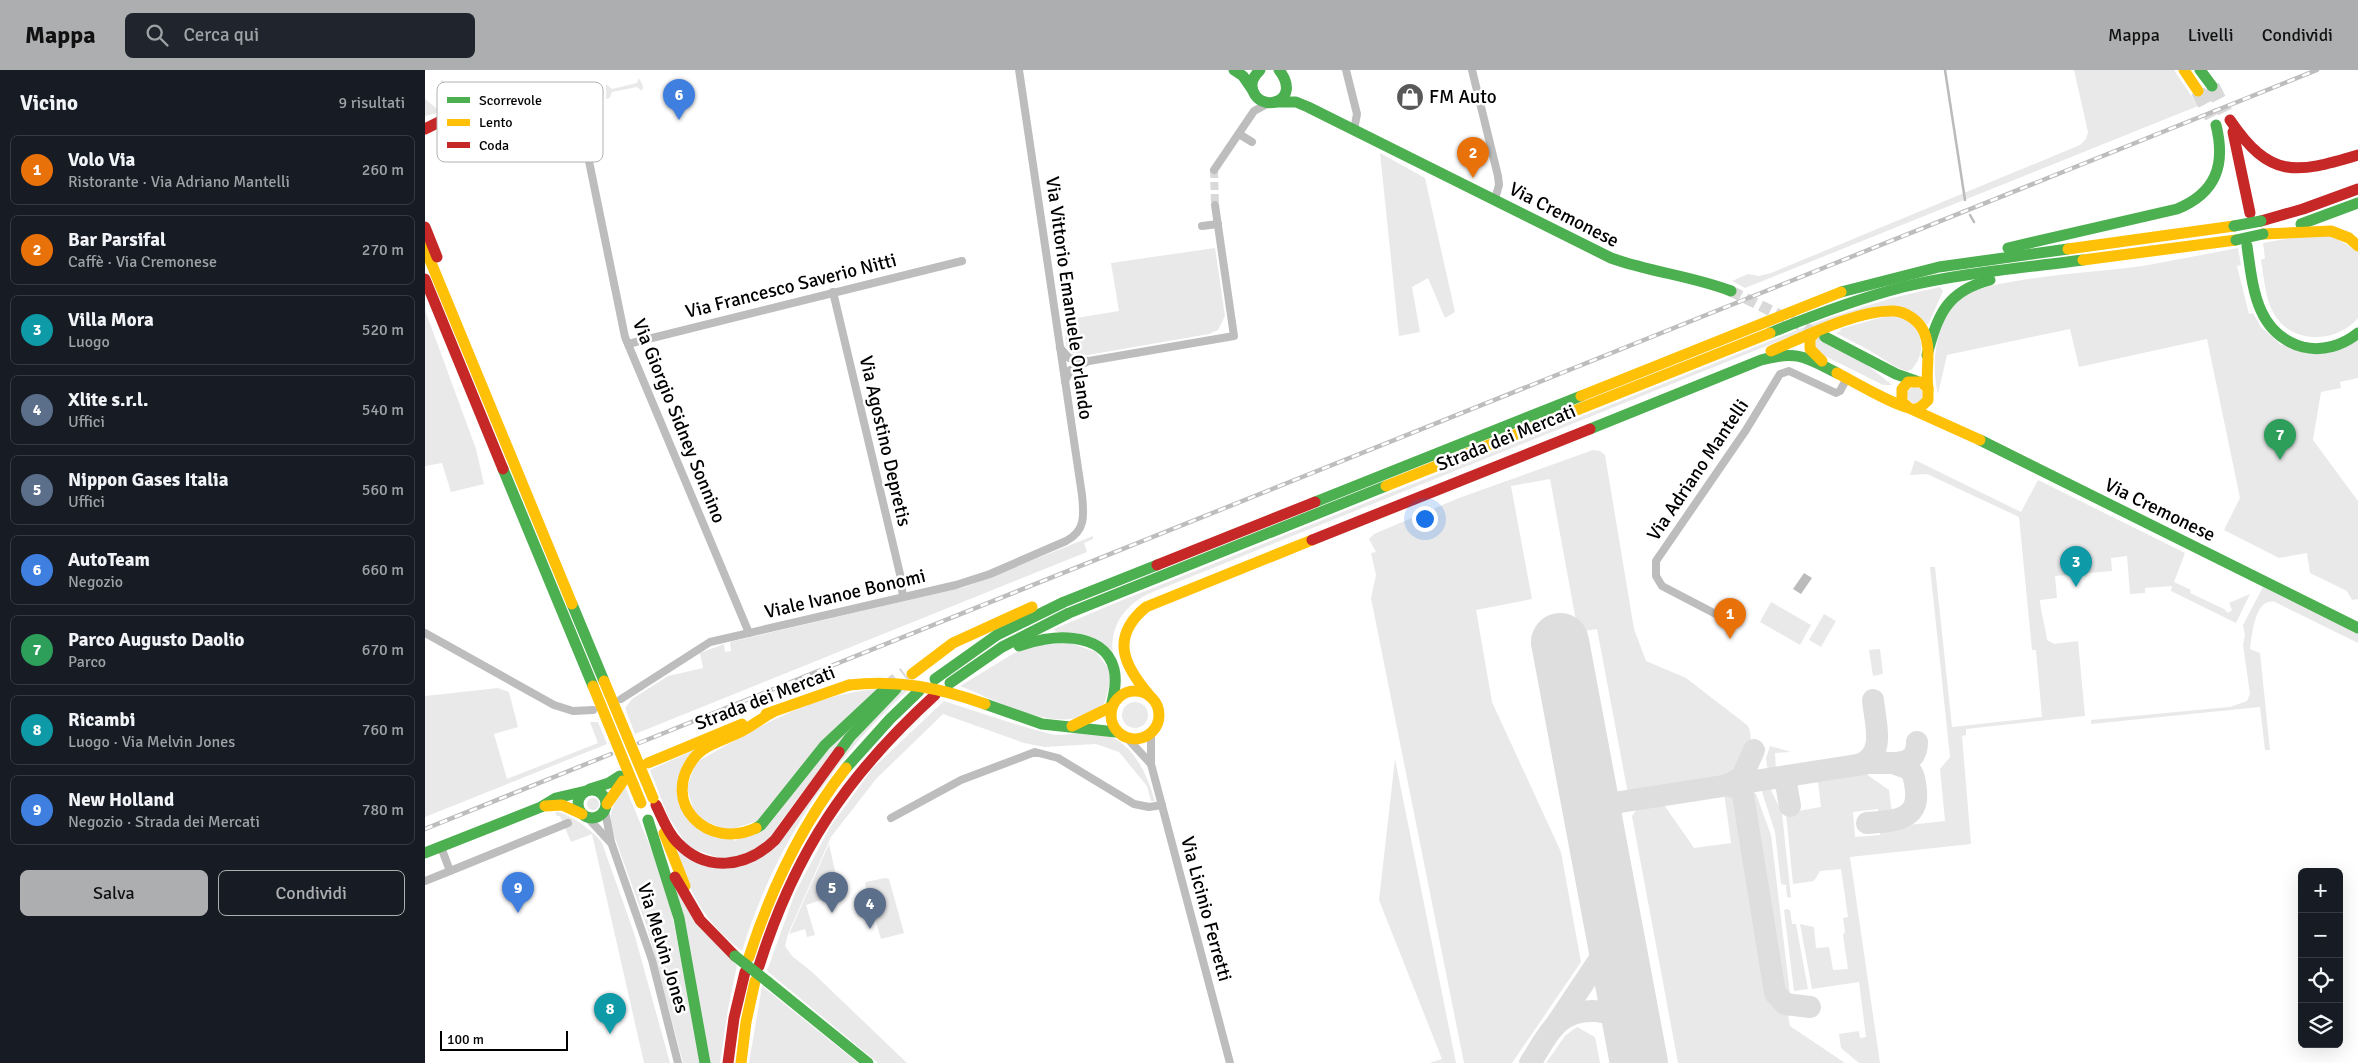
<!DOCTYPE html>
<html lang="it">
<head>
<meta charset="utf-8">
<style>
  :root { --surface:#171b24; --page:#20242c; --text:#f1f3f6; --muted:#9ea1a6; --line:#363941; --accent:#adaeaf }
  body { margin:0; font-family:Signika,sans-serif; background:var(--page); color:var(--text) }
  .controls { position:absolute; right:15px; bottom:15px; display:grid; overflow:hidden; border-radius:8px; box-shadow:0 5px 20px #0002 }
  .controls button { width:45px; height:45px; display:grid; place-items:center; padding:0; border:0; border-bottom:1px solid var(--line); background:var(--surface); color:var(--text); font:25px sans-serif }
  .scale { position:absolute; left:15px; bottom:12px; width:128px; box-sizing:border-box; padding-left:5px; border:2px solid #000; border-top:0; font-size:14px; line-height:18px; white-space:nowrap; color:#000; -webkit-text-stroke:4px #fff; paint-order:stroke }
  .you { position:absolute; left:999px; top:448px; width:18px; height:18px; margin:-12px; border:4px solid #fff; border-radius:50%; background:#1a73e8; box-shadow:0 0 0 8px #1a73e833 }
  .badge { display:grid; place-items:center; width:32px; height:32px; border-radius:50%; background:var(--accent); color:#fff; font-size:16px; font-weight:700 }
  .pin { position:absolute; translate:-50% -41px; filter:drop-shadow(0 1px 2px #0008) }
  .pin::after { content:''; position:absolute; top:26px; width:18px; height:15px; background:inherit; clip-path:polygon(0 0,100% 0,50% 100%) }
  .list { margin:0; padding:0; list-style:none }
  h2 { display:flex; justify-content:space-between; align-items:center; height:65px; margin:0; padding:0 20px; font-size:21px }
  h2 small { font-size:16px; font-weight:400; color:var(--muted) }
  .list li { display:grid; grid-template-columns:32px 1fr auto; gap:15px; align-items:center; box-sizing:border-box; height:70px; margin:0 10px 10px; padding:0 10px; border:1px solid var(--line); border-radius:8px }
  .list b { display:block; font-size:19px; white-space:nowrap }
  .list p { margin:0; font-size:16px; white-space:nowrap; color:var(--muted) }
  .list em { font-size:16px; font-style:normal; color:var(--muted) }
  .actions { display:flex; gap:10px; padding:15px 20px }
  .actions a { flex:1; padding:11px 0; border:1px solid var(--accent); border-radius:8px; text-align:center; font-size:18px; color:var(--accent) }
  .actions .main { background:var(--accent); color:#111 }
  .icon { flex:none; width:28px; height:28px; fill:none; stroke:currentColor; stroke-width:2; stroke-linecap:round; stroke-linejoin:round }
  .map { position:relative; flex:none; width:1933px; height:993px; overflow:hidden }
  header { display:flex; align-items:center; gap:30px; box-sizing:border-box; height:70px; padding:0 25px; background:var(--accent); color:#111 }
  header strong { font-size:24px }
  nav { display:flex; gap:28px; margin-inline-start:auto; font-size:18px }
  .search { width:350px; height:45px; background:var(--page); display:flex; align-items:center; gap:12px; box-sizing:border-box; padding:0 18px; border-radius:8px; color:var(--muted); font-size:19px }
  main { display:flex }
  aside { flex:1; background:var(--surface) }
  .map>svg:first-child { display:block }
  .green { fill:#e9e9e9 }
  .water { fill:#bbb }
  .lines { fill:none; stroke-linecap:round; stroke-linejoin:round }
  .stream { stroke:#bbb; stroke-width:2.5 }
  .taxiway { stroke:#dedede; stroke-width:22 }
  .runway { stroke:#dedede; stroke-width:58 }
  .street-tunnel { stroke:#d9d9d9; stroke-width:8; stroke-dasharray:8 4; stroke-linecap:butt }
  .secondary-tunnel { stroke:#d9d9d9; stroke-width:11; stroke-dasharray:11 5.5; stroke-linecap:butt }
  .highway-tunnel { stroke:#d9d9d9; stroke-width:15; stroke-dasharray:15 8; stroke-linecap:butt }
  .street { stroke:#bdbdbd; stroke-width:8 }
  .fast { stroke:#4caf50; stroke-width:11 }
  .slow { stroke:#ffc107; stroke-width:11 }
  .jam { stroke:#c62828; stroke-width:11 }
  .rail-casing { stroke:#bdbdbd; stroke-width:4.5 }
  .rail { stroke:#fff; stroke-width:2.5; stroke-dasharray:8; stroke-linecap:butt }
  .fast-bridge { stroke:#4caf50; stroke-width:11 }
  .slow-bridge { stroke:#ffc107; stroke-width:11 }
  .labels { text-anchor:middle; dominant-baseline:central; stroke-width:5; stroke-linejoin:round; paint-order:stroke }
  .poi-label { font-size:19px; fill:#000; stroke:#fff; text-anchor:start }
  .street-label { font-size:19px; fill:#000; stroke:#fff }
  .key { fill:#fff; stroke:#b2b2b2; stroke-width:1 }
  .key-label { font-size:14px; fill:#000 }
</style>
</head>
<body>
<header>
<strong>Mappa</strong>
<div class="search"><svg class="icon" aria-label="search" viewBox="0 0 24 24"><circle cx="10" cy="10" r="6"/><path d="M15 15l6 6"/></svg>Cerca qui</div>
<nav><a>Mappa</a><a>Livelli</a><a>Condividi</a></nav>
</header>
<main>
<aside>
<h2>Vicino<small>9 risultati</small></h2>
<ul class="list">
<li><span class="badge" style="background:#e8710a">1</span><div><b>Volo Via</b><p>Ristorante · Via Adriano Mantelli</p></div><em>260 m</em></li>
<li><span class="badge" style="background:#e8710a">2</span><div><b>Bar Parsifal</b><p>Caffè · Via Cremonese</p></div><em>270 m</em></li>
<li><span class="badge" style="background:#0f9aa8">3</span><div><b>Villa Mora</b><p>Luogo</p></div><em>520 m</em></li>
<li><span class="badge" style="background:#5c6f8a">4</span><div><b>Xlite s.r.l.</b><p>Uffici</p></div><em>540 m</em></li>
<li><span class="badge" style="background:#5c6f8a">5</span><div><b>Nippon Gases Italia</b><p>Uffici</p></div><em>560 m</em></li>
<li><span class="badge" style="background:#3f7fe0">6</span><div><b>AutoTeam</b><p>Negozio</p></div><em>660 m</em></li>
<li><span class="badge" style="background:#2e9e5b">7</span><div><b>Parco Augusto Daolio</b><p>Parco</p></div><em>670 m</em></li>
<li><span class="badge" style="background:#0f9aa8">8</span><div><b>Ricambi</b><p>Luogo · Via Melvin Jones</p></div><em>760 m</em></li>
<li><span class="badge" style="background:#3f7fe0">9</span><div><b>New Holland</b><p>Negozio · Strada dei Mercati</p></div><em>780 m</em></li>
</ul>
<div class="actions"><a class="main">Salva</a><a>Condividi</a></div>
</aside>
<div class="map">
<svg width="1933" height="993" viewBox="0 0 1933 993">
  <rect width="100%" height="100%" fill="#fff"/>
  <g class="green">
    <path d="M1649,0h100l24,36 -453,182 -13,-7 16,-7 11,2 12,-3 309,-128 6,-6 2,-7z"/>
    <path d="M214,8l4,8 -1,5 -5,-4 -25,5 -2,6 -4,1v-15l6,5 25,-6z"/>
    <path d="M17,10l29,22 1,3 18,-4v2l-19,4 -31,-25z"/>
    <path d="M176,18l3,3 -1,8 -9,1 -2,-7z"/>
    <path d="M0,29l16,13 4,-5 1,4 -21,5z"/>
    <path d="M955,83l45,25 30,134 -10,6 -17,-40 -16,9 8,45 -21,4z"/>
    <path d="M1899,162l34,19v67c-22,26 -68,27 -85,-6 -8,-15 -9,-35 -12,-52l4,-2 -2,-15z"/>
    <path d="M790,178l10,68 -7,14 -9,4 -127,22 -12,-4 -4,-7 -2,-25 55,-9 -8,-48z"/>
    <path d="M1813,178l3,17 -4,1 12,48 4,-1 8,14 20,18 77,-5v38l-18,4 1,6 -20,4 -8,48 45,61v98l-6,1 -5,-9 -37,-18 -3,-20 -28,5 -55,-28 16,-32 -33,-159 -128,28 -9,-38 -123,26 -9,39c-8,-32 -2,-73 23,-96 24,-21 149,-26 187,-33 30,-6 60,-11 90,-17z"/>
    <path d="M1515,217l3,4 -15,34 -21,-16 -113,26 -646,259c-24,12 -39,33 -35,61l-58,-24 -1,-2 66,-28 705,-282 67,-21z"/>
    <path d="M0,240l51,139 8,35 -33,8 -9,-29 -17,3z"/>
    <path d="M1465,245c29,2 42,34 21,55l-5,1 -10,-4 -29,-18 -31,-16 5,-2 -1,-2z"/>
    <path d="M1391,269l51,26 25,20h-9l-64,-32 -5,-7z"/>
    <circle cx="1490" cy="325" r="8"/>
    <path d="M1168,380l7,1 5,4 29,174 12,32 40,17 61,47c10,13 -2,44 -15,53l-104,16 -31,-165 -19,3 -28,-153 -39,7 21,113 -56,11 16,92 69,150 20,110 -69,101h-48l-93,-465 5,-23 -5,-22 5,-1 -7,-13 5,-5 85,-36z"/>
    <path d="M1490,390l106,52 17,-32 147,73 -11,29 17,8 -1,3 34,16 4,4 4,-3 -3,-7 21,-9 -14,29 -65,-32 1,-5 -27,2v5l-15,1 -3,-38 -16,2 1,13 -57,5 2,22 -17,2c1,15 5,24 7,40l7,4 24,-3 7,75 -119,13v6l-4,1 9,108 -121,13 30,206h-21l-18,-15 -2,-14 20,-3 1,7 6,-1 -7,-55 -47,7 -12,-65 14,3 2,21 13,-1 4,23 15,-1 -5,-34 2,-3 -2,-14 5,-1 -7,-48 -21,2 -6,10 -21,3 -7,-71 35,-6 -3,-25 48,-8 23,16 3,24 -13,1 -1,-6 -25,3 2,25 25,-2v-7l65,-7 -5,-52 10,-12 -20,-190h5l17,160 90,-10 -6,-67h-4l-13,-133 -92,-43 -17,1z"/>
    <path d="M668,466v3l-9,4 3,9 -452,182 -10,-26 7,-9 36,-23 35,-8 -3,-15 24,-9 1,8 6,-1 -1,-9 235,-55z"/>
    <path d="M1838,517l95,47v9l-83,-41c-20,-5 -23,33 -25,47l10,4 10,97h-5l-5,-43 -169,17v-4l139,-13 17,-6 3,-7 -7,-49 2,-10 -2,-10z"/>
    <path d="M1346,532l40,23 -11,20 -40,-23z"/>
    <path d="M1399,544l12,7 -15,26 -12,-7z"/>
    <path d="M645,573l26,9 16,21 -7,29c-37,41 -106,-1 -145,-16l61,-37 8,-3z"/>
    <path d="M1455,579l3,25 -10,2 -4,-26z"/>
    <path d="M73,618l11,4 9,35 -24,7 13,45 91,-36 -8,-21h8l9,22 -182,73v-121z"/>
    <path d="M453,619l-121,132 -31,10 -31,-16 -8,-27 8,-25c58,-33 116,-69 183,-74z"/>
    <path d="M476,619l7,1c-78,71 -135,160 -166,261 -39,-30 -50,-56 -68,-101l67,17z"/>
    <path d="M519,631c35,11 71,24 106,33 13,3 29,-3 42,-2 39,4 53,37 63,69h-4l-4,-15 -28,-34 -23,-8 -51,3 -21,-4 -81,-29 -67,65 -45,58 -43,97 -3,12 7,10 20,16 95,91h-29l-111,-92 28,-78 35,-66 43,-59z"/>
    <circle cx="710" cy="645" r="13"/>
    <path d="M437,643l-101,135 -36,12 -37,-13 -20,-31 -18,-46 44,-20 -15,50 56,41 69,-64z"/>
    <path d="M1345,676l21,6 -16,1 1,18 -8,1 -2,-14z"/>
    <path d="M970,689l61,304h-27l13,-4 -63,-159z"/>
    <path d="M199,714l32,77 13,38 32,164h-18l-35,-133 -37,-103c-3,-16 6,-29 13,-43z"/>
    <path d="M1344,716l13,27 9,85 -4,-1 -1,-12 -5,-1 -6,-52 -13,-40 -1,-5z"/>
    <path d="M1320,719l8,2 3,3 15,41 20,167 -9,-5 -5,-8z"/>
    <path d="M1310,721l5,6 32,197 4,12 11,3 3,17 55,37h-167l-46,-247 8,-11 22,-3 32,46 37,-5 -7,-51z"/>
    <circle cx="168" cy="734" r="6"/>
    <path d="M130,742c12,-1 41,21 47,31l32,90 36,130h-26l-52,-229 -21,8 -11,-26h-3z"/>
    <path d="M404,774l11,50 -34,11 9,30 -8,2 -2,-8 -16,5z"/>
    <path d="M460,808l4,1 15,54 -23,6 -16,-55 1,-2z"/>
    <path d="M251,819l61,77 -9,43 -8,54h-10z"/>
    <path d="M1362,839l3,1 2,14h4l12,65 -14,2 -10,-81z"/>
    <path d="M337,916l96,77h-109z"/>
    <path d="M1152,957l18,10 5,26h-54l19,-27z"/>
  </g>
  <path class="water" d="M1379,503l8,5 -11,16 -8,-5z"/>
  <g class="lines">
    <g class="stream">
      <path d="M1520,0l20,130"/>
      <path d="M1545,145l4,7"/>
    </g>
    <g class="taxiway">
      <path d="M1468,693c15,0 24,-5 24,-21"/>
      <path d="M1433,695c29,-9 17,-42 15,-65"/>
      <path d="M1351,708h5l5,5 4,23"/>
      <path d="M1302,715l15,4 33,204 10,11 25,3"/>
      <path d="M1303,715l14,-8 12,-27"/>
      <path d="M1171,763c-2,-17 8,-27 24,-31l250,-39h23l16,6c6,6 6,14 7,22 3,31 -26,30 -49,32"/>
      <path d="M1130,956l48,-72 6,-24 -3,-41"/>
      <path d="M1105,993c9,-13 17,-31 29,-41 19,-16 56,-15 70,6 4,5 5,13 7,19"/>
    </g>
    <path class="runway" d="M1135,572l79,421"/>
    <path class="street-tunnel" d="M789,100l1,35"/>
    <path class="secondary-tunnel" d="M1306,221l91,45"/>
    <g class="highway-tunnel">
      <path d="M1787,16l13,26"/>
      <path d="M1773,21l14,26"/>
      <path d="M460,619l20,-15"/>
    </g>
    <g class="street">
      <path d="M921,0l11,44 -3,16"/>
      <path d="M1047,0l26,106 1,9 -4,14"/>
      <circle cx="155" cy="32" r="10"/>
      <path d="M161,39l-4,18 43,210 124,296"/>
      <path d="M12,52l138,-29"/>
      <path d="M814,64l13,8"/>
      <path d="M789,100l40,-59 13,-7"/>
      <path d="M777,156l16,-2"/>
      <path d="M408,222l67,282 3,23"/>
      <path d="M203,274l334,-83"/>
      <path d="M635,278l9,10 19,3"/>
      <path d="M640,311l5,-11 19,-9 145,-25 -19,-131"/>
      <path d="M1308,553l-71,-37 -6,-10v-15l90,-131 34,-56 9,-3 47,22 4,-2 7,-13"/>
      <path d="M0,563l129,72 19,6 20,-1"/>
      <path d="M196,629l89,-57 246,-57 34,-11 76,-33c20,-10 18,-26 16,-46l-63,-425"/>
      <path d="M703,669l23,25v-31"/>
      <path d="M726,694l79,299"/>
      <path d="M180,741l6,31 41,118 26,103"/>
      <path d="M162,747l24,26"/>
      <path d="M466,748l70,-38 74,-28 23,6 76,46 15,3 13,-2"/>
      <path d="M25,801l118,-48"/>
      <path d="M0,811l25,-10 -9,-24"/>
    </g>
    <g class="fast">
      <path d="M809,0l9,6 9,13"/>
      <path d="M835,0c-6,6 -10,12 -7,21 9,23 50,10 26,-21"/>
      <path d="M1775,0l12,16"/>
      <path d="M850,32h21l12,5 303,151c39,14 81,18 120,33"/>
      <path d="M1876,154l57,-21"/>
      <path d="M1822,176c6,42 9,88 56,101 20,5 40,-2 55,-14"/>
      <path d="M1583,178l169,-39c39,-16 49,-44 39,-84"/>
      <path d="M1416,222l98,-25 129,-18"/>
      <path d="M1345,263c44,-18 87,-34 133,-46 58,-14 120,-19 180,-27"/>
      <path d="M1400,267l71,37 20,7"/>
      <path d="M1502,285c11,-41 20,-64 63,-75"/>
      <path d="M1165,359l171,-69c37,-10 44,-3 76,13"/>
      <path d="M1555,370l378,188"/>
      <path d="M78,399l90,217"/>
      <path d="M890,432l266,-106"/>
      <path d="M147,534l32,77"/>
      <path d="M594,576c28,-11 85,-17 95,23 3,12 0,25 -3,38"/>
      <path d="M510,609l62,-44 67,-33 93,-37"/>
      <path d="M525,613l52,-36 67,-34 317,-127"/>
      <path d="M560,634l57,20 74,8"/>
      <path d="M414,682l11,-15 46,-48"/>
      <path d="M421,698l44,-49 29,-28"/>
      <path d="M165,719l19,-6 11,-7"/>
      <circle cx="167" cy="734" r="14"/>
      <path d="M223,750l31,98 26,145"/>
      <path d="M331,758l5,-3 64,-80 60,-56"/>
      <path d="M0,783l116,-46 15,-9 30,-7"/>
      <path d="M343,912l100,81"/>
    </g>
    <g class="slow">
      <path d="M1759,0l14,21"/>
      <path d="M1838,164l68,-3 18,7 9,8"/>
      <path d="M0,178l147,356"/>
      <path d="M1643,179l166,-23"/>
      <path d="M1658,190l153,-20"/>
      <path d="M1390,263l-5,5v11l12,12"/>
      <path d="M1346,281c33,-14 88,-42 123,-40 13,1 25,10 30,21 8,18 1,38 4,57"/>
      <path d="M1412,303c16,8 64,37 79,36 5,-1 8,-5 12,-9v-12l-7,-6h-13l-6,7v13l7,6 71,32"/>
      <path d="M1156,326l260,-104"/>
      <path d="M961,416l384,-153"/>
      <path d="M487,604l41,-31 79,-36"/>
      <circle cx="710" cy="645" r="24"/>
      <path d="M725,626c-27,-31 -40,-59 -4,-89l166,-67"/>
      <path d="M341,644l83,-29"/>
      <path d="M647,656l39,-19"/>
      <path d="M223,693l94,-39"/>
      <path d="M182,734l16,-23"/>
      <path d="M120,736l17,-1 20,9"/>
      <path d="M331,758c-48,23 -97,-25 -62,-70 11,-14 31,-18 46,-26 12,-6 22,-14 33,-20"/>
      <path d="M239,763l21,53"/>
      <path d="M324,887c22,-68 52,-132 97,-189"/>
      <path d="M316,993l5,-41 9,-41"/>
    </g>
    <g class="jam">
      <path d="M1805,50c40,59 65,54 128,35"/>
      <path d="M0,59l14,-7"/>
      <path d="M1808,62l17,81"/>
      <path d="M1836,151l42,-12 55,-20"/>
      <path d="M0,157l12,30"/>
      <path d="M0,209l78,190"/>
      <path d="M887,470l278,-111"/>
      <path d="M732,495l158,-63"/>
      <path d="M231,735c6,12 11,27 21,37 29,31 69,26 98,-2l64,-88"/>
      <path d="M250,807l25,43 35,36"/>
      <path d="M334,896c36,-114 88,-191 176,-271"/>
      <path d="M303,993l6,-45 11,-46"/>
    </g>
    <g class="rail-casing">
      <g id="rail">
        <path d="M214,673l1678,-673"/>
        <path d="M0,759l186,-75"/>
      </g>
    </g>
    <use href="#rail" class="rail"/>
    <g class="fast-bridge">
      <path d="M1809,156l27,-5"/>
      <path d="M1811,170l27,-6"/>
      <path d="M310,886l33,26"/>
    </g>
    <g class="slow-bridge">
      <path d="M179,611l49,117"/>
      <path d="M424,615c48,-6 91,3 136,19"/>
      <path d="M168,616l48,117"/>
    </g>
  </g>
  <defs>
    <g id="shop-disc" transform="scale(1.4375)"><circle r="9.5" fill="#595959" stroke="#fff"/><path d="M-5-2.5h2.3a2.7 3.5 0 0 1 5.4 0H5L5.5 6h-11ZM-1.5-2.5h3a1.5 2.3 0 0 0-3 0Z" fill="#fff"/></g>
  </defs>
  <g fill-rule="evenodd">
    <use href="#shop-disc" x="985" y="27"/>
  </g>
  <g class="labels">
    <g class="poi-label">
      <text x="1004" y="27">FM Auto</text>
    </g>
    <g class="street-label">
      <text transform="translate(1139 145) rotate(27)">Via Cremonese</text>
      <text transform="translate(366 216) rotate(-14)">Via Francesco Saverio Nitti</text>
      <text transform="translate(644 228) rotate(82)">Via Vittorio Emanuele Orlando</text>
      <text transform="translate(254 351) rotate(68)">Via Giorgio Sidney Sonnino</text>
      <text transform="translate(1081 368) rotate(-22)">Strada dei Mercati</text>
      <text transform="translate(460 371) rotate(77)">Via Agostino Depretis</text>
      <text transform="translate(1273 400) rotate(-56)">Via Adriano Mantelli</text>
      <text transform="translate(1735 440) rotate(26)">Via Cremonese</text>
      <text transform="translate(420 524) rotate(-13)">Viale Ivanoe Bonomi</text>
      <text transform="translate(340 628) rotate(-21)">Strada dei Mercati</text>
      <text transform="translate(781 839) rotate(75)">Via Licinio Ferretti</text>
      <text transform="translate(238 878) rotate(73)">Via Melvin Jones</text>
    </g>
  </g>
  <rect x="12" y="12" width="166" height="80" rx="8" class="key"/>
  <rect x="22" y="27" width="23" height="6" fill="#4caf50"/>
  <rect x="22" y="49" width="23" height="7" fill="#ffc107"/>
  <rect x="22" y="72" width="23" height="6" fill="#c62828"/>
  <g class="key-label">
    <text x="54" y="35">Scorrevole</text>
    <text x="54" y="57">Lento</text>
    <text x="54" y="80">Coda</text>
  </g>
</svg>
<div class="controls">
<button>+</button>
<button>−</button>
<button><svg class="icon" aria-label="locate" viewBox="0 0 24 24"><circle cx="12" cy="12" r="6"/><path d="M12 2v4M12 18v4M2 12h4M18 12h4"/></svg></button>
<button><svg class="icon" aria-label="layers" viewBox="0 0 24 24"><path d="M12 4l9 5-9 5-9-5zM3 14l9 5 9-5"/></svg></button>
</div>
<div class="scale">100 m</div>
<div class="you"></div>
<div class="pin badge" style="left:1305px;top:569px;background:#e8710a">1</div>
<div class="pin badge" style="left:1048px;top:108px;background:#e8710a">2</div>
<div class="pin badge" style="left:1651px;top:517px;background:#0f9aa8">3</div>
<div class="pin badge" style="left:445px;top:859px;background:#5c6f8a">4</div>
<div class="pin badge" style="left:407px;top:843px;background:#5c6f8a">5</div>
<div class="pin badge" style="left:254px;top:50px;background:#3f7fe0">6</div>
<div class="pin badge" style="left:1855px;top:390px;background:#2e9e5b">7</div>
<div class="pin badge" style="left:185px;top:964px;background:#0f9aa8">8</div>
<div class="pin badge" style="left:93px;top:843px;background:#3f7fe0">9</div>
</div>
</main>
</body>
</html>
